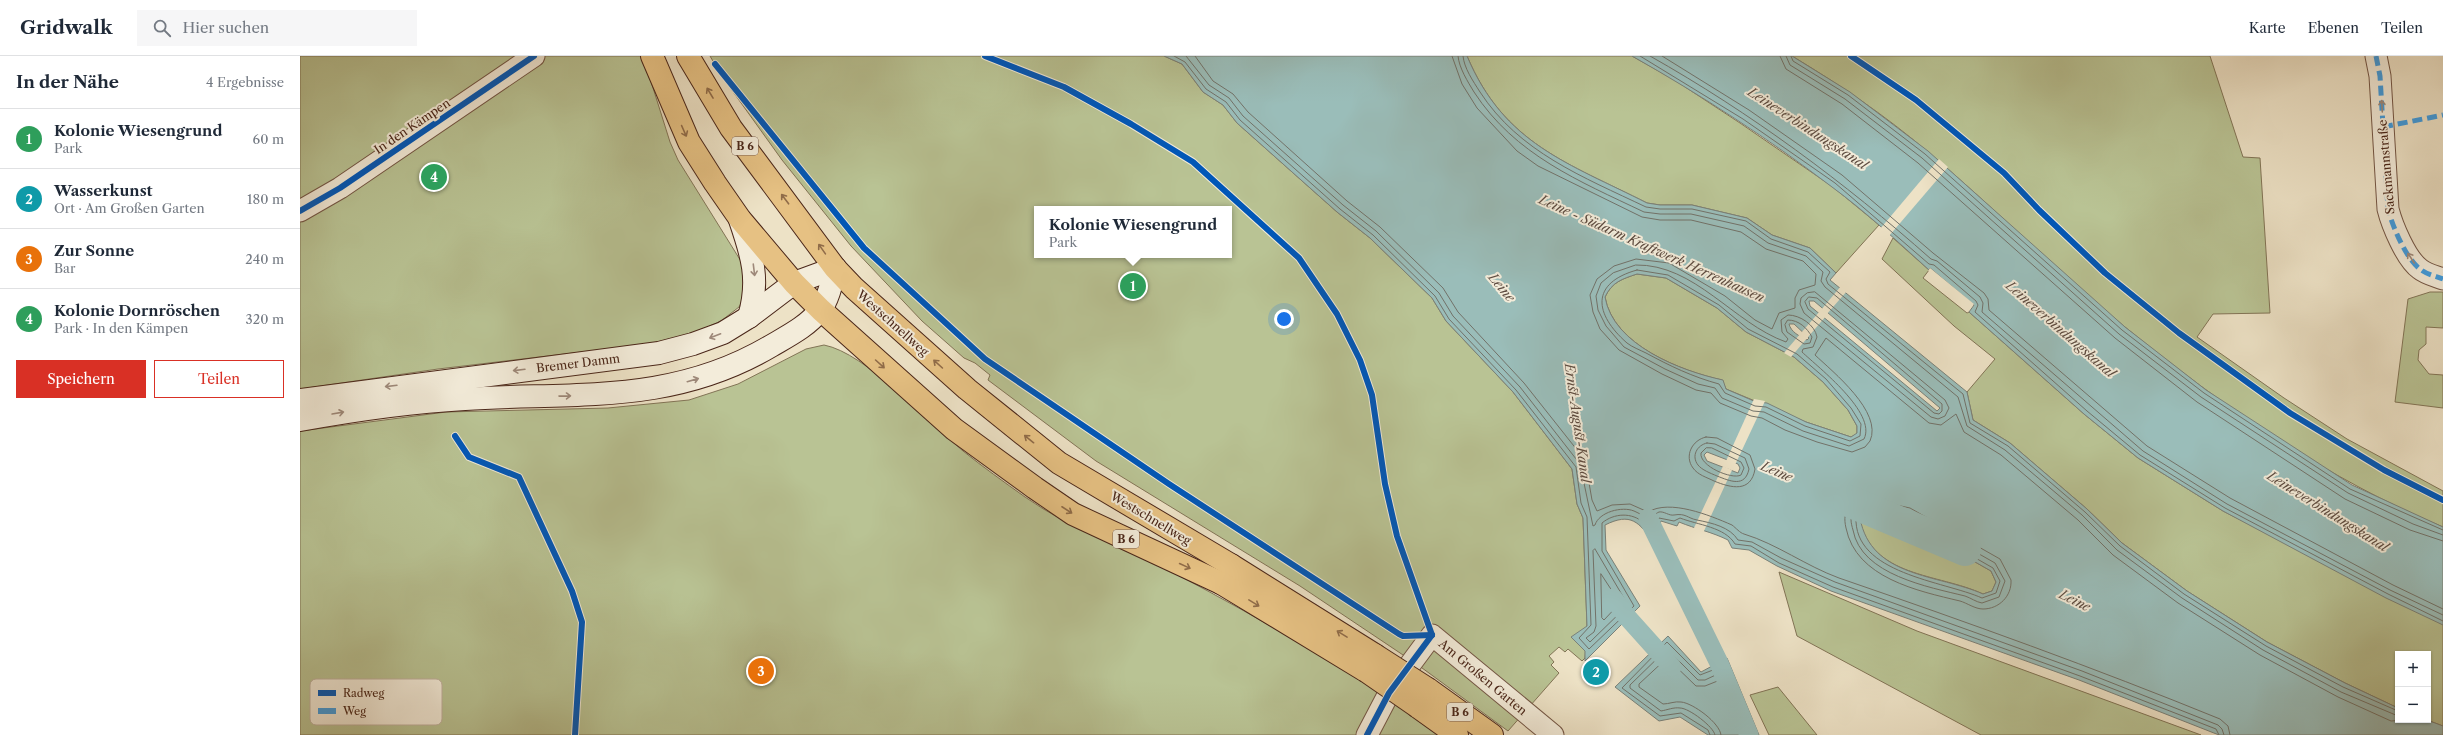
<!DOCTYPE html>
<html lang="de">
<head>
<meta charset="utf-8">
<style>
  :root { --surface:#fff; --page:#f6f6f7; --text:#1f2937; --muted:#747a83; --line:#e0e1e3; --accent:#d93025 }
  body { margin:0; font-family:"Libre Caslon Text",serif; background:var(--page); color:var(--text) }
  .controls { position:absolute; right:12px; bottom:12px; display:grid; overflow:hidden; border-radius:0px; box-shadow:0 1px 3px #0004 }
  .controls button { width:36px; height:36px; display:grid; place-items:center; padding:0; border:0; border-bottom:1px solid var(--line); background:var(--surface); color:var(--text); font:20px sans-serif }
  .you { position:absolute; left:984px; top:263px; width:14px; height:14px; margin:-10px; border:3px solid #fff; border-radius:50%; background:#1a73e8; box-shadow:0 0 0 6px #1a73e833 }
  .badge { display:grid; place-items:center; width:26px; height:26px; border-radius:50%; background:var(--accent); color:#fff; font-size:13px; font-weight:700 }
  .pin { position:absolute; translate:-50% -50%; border:2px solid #fff; box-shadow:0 1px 4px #0006 }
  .popup { position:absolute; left:734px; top:150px; width:198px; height:52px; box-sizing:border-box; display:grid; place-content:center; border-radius:0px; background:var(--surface); filter:drop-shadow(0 1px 3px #0005); font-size:13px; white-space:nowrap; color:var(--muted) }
  .popup b { font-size:15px; color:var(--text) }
  .popup::after { content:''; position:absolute; left:50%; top:100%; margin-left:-8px; border:8px solid transparent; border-top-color:var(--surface) }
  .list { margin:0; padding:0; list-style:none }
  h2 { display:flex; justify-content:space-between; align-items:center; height:52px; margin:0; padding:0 16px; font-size:17px }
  h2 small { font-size:13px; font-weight:400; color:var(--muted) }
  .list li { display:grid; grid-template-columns:26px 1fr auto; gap:12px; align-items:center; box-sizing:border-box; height:60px; padding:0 16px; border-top:1px solid var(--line) }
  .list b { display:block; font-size:15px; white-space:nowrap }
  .list p { margin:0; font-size:13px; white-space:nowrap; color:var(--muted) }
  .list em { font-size:13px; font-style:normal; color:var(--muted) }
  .actions { display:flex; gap:8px; padding:12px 16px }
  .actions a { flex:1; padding:9px 0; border:1px solid var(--accent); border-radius:0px; text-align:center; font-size:14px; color:var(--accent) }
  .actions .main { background:var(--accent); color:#fff }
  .icon { flex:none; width:22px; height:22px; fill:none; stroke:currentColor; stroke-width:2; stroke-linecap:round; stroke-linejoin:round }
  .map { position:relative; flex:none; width:2143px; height:679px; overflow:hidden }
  header { display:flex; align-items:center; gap:24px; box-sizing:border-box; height:56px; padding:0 20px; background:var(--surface); border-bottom:1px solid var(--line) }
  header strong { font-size:19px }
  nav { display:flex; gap:22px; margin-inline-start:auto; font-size:14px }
  .search { width:280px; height:36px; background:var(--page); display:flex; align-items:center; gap:10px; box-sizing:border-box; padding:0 14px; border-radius:0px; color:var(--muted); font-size:15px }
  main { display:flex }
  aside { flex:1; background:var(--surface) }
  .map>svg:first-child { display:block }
  .green { fill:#b9c394; stroke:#827456; fill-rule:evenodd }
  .water { fill:#9abdb9; stroke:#7a8179; fill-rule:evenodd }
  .pier { fill:#ede2c6 }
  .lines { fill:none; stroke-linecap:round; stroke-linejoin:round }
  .shore { stroke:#727269; stroke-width:1 }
  .canal { stroke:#9abdb9; stroke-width:19 }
  .river { stroke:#9abdb9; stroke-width:32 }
  .street-casing { stroke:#735544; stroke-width:23 }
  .secondary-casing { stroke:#4a2619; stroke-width:24 }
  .primary-casing { stroke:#4a2619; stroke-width:24 }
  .highway-casing { stroke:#4a2619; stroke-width:24 }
  .street { stroke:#f3ecda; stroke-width:21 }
  .secondary { stroke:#f3ecda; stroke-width:22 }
  .primary { stroke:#e6c183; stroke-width:22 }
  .highway { stroke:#e6c183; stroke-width:22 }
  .highway-bridge-casing { stroke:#4a2619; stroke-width:24; stroke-linecap:butt }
  .highway-bridge { stroke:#e6c183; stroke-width:22 }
  .quiet { stroke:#409cdf; stroke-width:5; stroke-dasharray:10 5; stroke-linecap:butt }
  .cycleway-casing { stroke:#f3ecda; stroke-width:8 }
  .cycleway { stroke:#0057b8; stroke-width:6 }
  .oneway { stroke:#906c49 }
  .oneway2 { stroke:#9e897a }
  .labels { text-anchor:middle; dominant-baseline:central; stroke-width:4; stroke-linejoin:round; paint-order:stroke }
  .shield { fill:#f3ecda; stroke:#7d6153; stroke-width:1 }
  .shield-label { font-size:11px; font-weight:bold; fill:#4a2619 }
  .street-label { font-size:12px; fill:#4a2619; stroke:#f3ecda }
  .water-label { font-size:13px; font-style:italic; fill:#5e4c41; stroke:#f3ecda }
  .key { fill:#f3ecda; stroke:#c0b1a0; stroke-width:1 }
  .key-label { font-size:11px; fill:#4a2619 }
</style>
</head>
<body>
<header>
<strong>Gridwalk</strong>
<div class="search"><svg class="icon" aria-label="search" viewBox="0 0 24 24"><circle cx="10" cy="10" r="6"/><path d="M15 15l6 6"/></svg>Hier suchen</div>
<nav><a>Karte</a><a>Ebenen</a><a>Teilen</a></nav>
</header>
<main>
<aside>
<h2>In der Nähe<small>4 Ergebnisse</small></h2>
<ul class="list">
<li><span class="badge" style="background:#2e9e5b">1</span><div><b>Kolonie Wiesengrund</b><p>Park</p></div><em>60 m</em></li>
<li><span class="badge" style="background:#0f9aa8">2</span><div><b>Wasserkunst</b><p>Ort · Am Großen Garten</p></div><em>180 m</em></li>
<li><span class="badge" style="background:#e8710a">3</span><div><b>Zur Sonne</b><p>Bar</p></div><em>240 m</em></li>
<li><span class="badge" style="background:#2e9e5b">4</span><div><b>Kolonie Dornröschen</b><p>Park · In den Kämpen</p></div><em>320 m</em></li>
</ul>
<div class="actions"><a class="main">Speichern</a><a>Teilen</a></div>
</aside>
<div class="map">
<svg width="2143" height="679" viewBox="0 0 2143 679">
  <rect width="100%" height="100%" fill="#ede2c6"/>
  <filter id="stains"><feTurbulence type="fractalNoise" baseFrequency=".005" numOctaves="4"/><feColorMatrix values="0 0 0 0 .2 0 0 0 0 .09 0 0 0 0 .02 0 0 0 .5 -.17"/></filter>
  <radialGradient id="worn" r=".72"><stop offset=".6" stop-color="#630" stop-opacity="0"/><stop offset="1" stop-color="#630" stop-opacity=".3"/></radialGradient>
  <g class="green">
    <path d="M0,0h343l27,86 8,18 66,106 1,30 -6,11 -18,14 -27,12 -45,11 -211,25 -138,20z"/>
    <path d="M410,0h454l18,8 21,28 20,13 14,18 100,89 33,26 62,60 14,23 67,71 59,77 5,35 6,14 4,108 -2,32 -3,3 -14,-12 -3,3 -6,-5 -10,9 5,6 -3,3 8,8 -51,58 -90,-66 -118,-79 -204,-125 -108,-81 2,-5 -15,-12 -11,-5 -42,-37 -71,-75 -69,-86 -61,-85zM737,153h192v46h-192z"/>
    <path d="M1167,0h165l41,23 67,44 93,64 46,38 -43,48 -26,-25 -38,-13 -25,-17 -55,-13h-32l-13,-2c-79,-40 -143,-59 -180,-147z"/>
    <path d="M1492,0h418l33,101 17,1 10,155 -57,1 -16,23 87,61 63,41 96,52v36c-116,-48 -221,-121 -318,-200 -68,-55 -130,-119 -197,-175 -42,-36 -88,-67 -136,-96z"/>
    <path d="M1593,182l36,32 -6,8 44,35 2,-1 115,102 54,44 85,53 220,113v102l-16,-6 1,-66h-30v54l-53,-25 -78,-41 -80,-51 -65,-48 -35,-34 -77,-66 -37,-23 -6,-28 28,-33 -41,-33 -72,-67z"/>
    <path d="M1337,218l29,4 51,30 29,24 48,25 29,25 25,28 9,16v8l-6,3 -45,-15 -80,-33 -4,-9c-41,-9 -109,-35 -117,-83 7,-15 17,-18 32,-23z"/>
    <path d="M2130,236h13v36l-17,-1v17l-7,6 -1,10 11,14 14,1v33l-48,-6 13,-103z"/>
    <path d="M524,289c42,8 104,77 139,106 20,16 41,31 62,46 47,33 100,51 151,77 91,48 180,100 264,161h-1140v-304l146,-19 162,-4 81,-8 49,-16 68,-35z"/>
    <path d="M1568,458l35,7 88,50 5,11 -4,9 -9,3c-45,-21 -112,-16 -124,-76z"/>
    <path d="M1479,516l138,59 284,104h-220l-184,-99z"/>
    <path d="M1478,631l39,48h-48l-19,-40z"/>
  </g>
  <g class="water">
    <path d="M864,0h303c37,88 101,107 180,147l13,2h32l55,13 25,17 38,13 26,25 -6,7 137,112 6,28 37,23 77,66 35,34 65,48 80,51 78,41 53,25v12h29l16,6v9h-224l-140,-55 -248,-89 -54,-25 -28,-16 -17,-2 -4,-8c-16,-8 -32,-11 -49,-18l-2,4 -16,-5 -2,6 6,12 -11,4c-15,-21 -23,-31 -49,-18l1,25 34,56 -55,55v-10l-14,-14 16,-11 -4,-108 -6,-14 -5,-35 -59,-77 -67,-71 -14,-23 -62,-60 -33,-26 -100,-89 -14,-18 -20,-13 -21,-28zM1337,218l29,4 51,30 29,24 48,25 29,25 25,28 9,16v7l-6,4 -45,-15 -39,-19 -11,-1 -30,-13 -3,-9c-42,-9 -110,-35 -118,-83 7,-15 17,-18 32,-23zM1509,245h5l126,107 -3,3 -127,-105zM1489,268h5l15,14 -2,2c-8,-4 -16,-8 -18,-16zM1407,396l31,12 2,4 -2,5 -31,-12 -3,-6zM1568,458l35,7 88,50 5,11 -4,9 -9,3c-45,-20 -112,-16 -123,-76z"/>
    <path d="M1332,0h160l58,36 78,59 197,176 81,63 146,95 91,42v98l-57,-27 -163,-87 -85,-53 -54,-44 -115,-102 5,-7 -44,-37 -1,2c-32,-29 -63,-58 -97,-83 -63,-48 -131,-92 -200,-131z"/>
    <path d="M1368,580l33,36 26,-14 32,77h-51l-28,-18 -21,4 -44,-34z"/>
  </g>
  <g class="pier">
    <path d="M1639,103l9,8 -59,69 -9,-7z"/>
    <path d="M1630,212l44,36 -7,9 4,-8 -40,-34h-3z"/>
    <path d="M1541,230l6,5 -21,24 -5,-5z"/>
    <path d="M1520,255l6,5 -35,41 -7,-4 16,-19 6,4 -5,-5z"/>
    <path d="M1454,343l11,2 -30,64 -9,-4z"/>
    <path d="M1423,410l9,4 -28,61h-9l-2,-1z"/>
  </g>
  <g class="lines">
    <g class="shore">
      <path d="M874,0l11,6 21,27 20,13 14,18 100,89 33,26 62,61 14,23 67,71 60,77 5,36 6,14 4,108 -12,13 10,11 45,-43 -32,-55v-28c12,-10 30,-11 42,0 5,4 7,11 12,15l2,-2 -3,-9 4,-9 15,3 6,-3c18,7 45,9 55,26l16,2 28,17 54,24 247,89 136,53 3,6"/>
      <path d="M886,0l23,29 20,13 14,18 100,89 33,26 63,62 14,23 67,71 60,77 13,62 2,-1c4,-13 27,-19 39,-14 5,2 11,6 16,9 3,-2 4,-6 9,-8 5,-1 10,4 15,3 12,-2 13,3 23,5 15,3 33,7 41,20l14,2 29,16 54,24 247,89 136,54 4,4 2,6"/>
      <path d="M895,0l18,25 20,13 15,18 99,89 33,26 63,61 15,24 66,71 61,77 7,40 5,11 15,-6 18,-1 18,8c22,-13 61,3 84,13 4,3 8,8 12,9 33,10 62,32 95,44 128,44 256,90 381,141l8,7 2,9"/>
      <path d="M1152,0l10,28 15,24 40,43 21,15 104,51 18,3h31l50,12 25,17 37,12 13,13 -1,11 -16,5 -4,8v10l-16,5 -7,16 -17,-9 -30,-24 -56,-33 -33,-4 -22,7 -17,13 -7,16 3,17 7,17 19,21 43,24 34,16 15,3 9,10 31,13 11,2 23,12 32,12 35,10 13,-5 5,-6c13,-29 -37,-69 -55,-86l11,-17 103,85 12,2 15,-11 8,18 37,23 77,65 35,35 65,48 82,52 78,42 53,24 14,-1"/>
      <path d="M1158,0c1,12 10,26 16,36 41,63 105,89 170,120l16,2h31l53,12 24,17 38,13 17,16 -2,9 4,6 133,110 9,29 38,24 77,65 35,35 65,48 81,52 78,42 57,24"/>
      <path d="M1163,0c1,12 10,25 17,36 39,60 103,85 166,115l14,2h32l54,12 25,18 37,13 22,20 -4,7 2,5 135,110 7,29 38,23 77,66 35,34 64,48 82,52 77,41 55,24"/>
      <path d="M1340,0l103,63 92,64 94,81 5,1 42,36 2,4 -3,7 112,99 53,44 85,53 163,86 55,27"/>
      <path d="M1350,0c101,57 194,126 281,203l6,2 43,36 3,6 -1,9 161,139 84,53 163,86 53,25"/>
      <path d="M1362,0l87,54 93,65 91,78 51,40 4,6 1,11 158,136 83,52 163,87 50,24"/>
      <path d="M1480,0l6,13 56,35 76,59 197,175 82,64 148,97 65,31 33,11"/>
      <path d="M1486,0l4,9 55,34 77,59 197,176 82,63 147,96 65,31 30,11"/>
      <path d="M1491,0l2,5 55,34 77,59 197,176 82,63 146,96 93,41"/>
      <path d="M1336,209c59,-1 97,58 150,77l2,-3 -6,-7 -1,-12 7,-5c12,0 27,10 29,22l-4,10 -10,2 -1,3c17,16 75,61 62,87l-15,7 -46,-15 -39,-19 -11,-1 -31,-13 -7,-10 -17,-4 -33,-15 -41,-22 -18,-21 -8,-16 -2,-14 5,-13 12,-10z"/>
      <path d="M1337,214l31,5 51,30 29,24 49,25 29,25 25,29 10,16 -1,12 -10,5 -45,-15 -39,-19 -11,-1 -30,-13 -6,-9c-26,-7 -49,-18 -73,-31 -6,-3 -14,-6 -19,-10 -33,-29 -37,-60 10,-73z"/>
      <path d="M1515,236l130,108 4,8 -4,8 -7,3 -7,-2 -127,-104 -4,-9 1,-6 6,-5z"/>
      <path d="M1509,241l8,1 125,106v7l-3,3 -5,-1 -126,-104 -3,-7z"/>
      <path d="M1488,264c11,0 19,8 24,17l-2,6 -6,1 -17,-12 -2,-7z"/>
      <path d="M1406,381l11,1 33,17 5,14c-4,24 -24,19 -41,12 -8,-4 -16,-6 -21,-13 -9,-12 -1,-28 13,-31z"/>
      <path d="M1407,387l8,1 30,14 4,11c-4,19 -19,12 -32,7 -7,-3 -15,-6 -19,-11 -7,-9 -1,-20 9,-22z"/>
      <path d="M1412,392l29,14 3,6 -3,7c-9,5 -42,-9 -40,-22l5,-5z"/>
      <path d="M1569,443l41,9 90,51 11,21c1,16 -12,29 -28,29 -8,0 -16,-6 -23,-8 -42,-10 -104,-23 -114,-73 -2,-9 -2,-16 5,-23z"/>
      <path d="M1568,449l39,8 88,50 10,18 -6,16 -17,6c-6,-1 -11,-5 -17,-7 -36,-9 -104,-21 -112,-66 -2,-7 -4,-14 2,-20z"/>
      <path d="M1568,454l36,7 89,51 7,13 -4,12 -14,5c-38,-17 -129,-24 -126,-81z"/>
      <path d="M1295,493l33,56 -38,37 -4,-4 8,-6 2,-6 -3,-75z"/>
      <path d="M1301,518l19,29 -16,17 -2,-2z"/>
      <path d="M1410,679l-2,-5 -27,-17 -21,3 -38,-28 45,-46 33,33 26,-10 28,70"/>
      <path d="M1415,679c-1,-8 -26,-27 -35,-27 -6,-1 -13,2 -19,3l-31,-23v-3l37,-36 31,31h7l17,-8 27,63"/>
      <path d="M1421,679c-1,-12 -28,-32 -40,-33 -6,-1 -12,2 -18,2l-24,-17v-3l28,-26 29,28h9l15,-6 22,55"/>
    </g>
    <g class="canal">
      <path d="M1348,462l71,145 30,72"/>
      <path d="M1313,542l15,20 44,49"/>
    </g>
    <path class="river" d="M1549,445l116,49"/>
    <g class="street-casing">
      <g id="street">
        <path d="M2076,0l4,20 8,133c4,16 18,50 32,60 6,5 15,7 23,10"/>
        <path d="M0,155l40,-23 194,-132"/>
        <path d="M1067,679l22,-42 43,-58 121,100"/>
      </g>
    </g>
    <g class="secondary-casing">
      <g id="secondary">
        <path d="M440,164c12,35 20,60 9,97"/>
        <path d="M0,344l359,-47 34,-9 30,-11 26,-16 45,-34 41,-15"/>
        <path d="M0,364c55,-10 110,-18 165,-21 111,-7 206,6 306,-53 17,-10 37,-20 49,-36 9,-11 12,-29 15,-42"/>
      </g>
    </g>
    <g class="primary-casing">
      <g id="primary">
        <path d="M352,0l37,86 26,41 25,36 54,64 27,27 133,119 81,59 38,26 148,69"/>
        <path d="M388,0l43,72 104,140 19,20 113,101 92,74 172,102"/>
      </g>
    </g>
    <g class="highway-casing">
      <g id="highway">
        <path d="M931,509l144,90"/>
        <path d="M921,527l145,88"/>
        <path d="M1128,633l64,46"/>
        <path d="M1118,651l39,28"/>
      </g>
    </g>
    <use href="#street" class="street"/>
    <use href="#secondary" class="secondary"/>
    <use href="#primary" class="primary"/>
    <use href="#highway" class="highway"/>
    <g class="highway-bridge-casing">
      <g id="highway-bridge">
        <path d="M1075,599l53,34"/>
        <path d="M1066,615l52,36"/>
      </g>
    </g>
    <use href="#highway-bridge" class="highway-bridge"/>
    <g class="quiet">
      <path d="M2076,0l4,20 8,133c4,16 18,50 32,60 6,5 15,7 23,10"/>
      <path d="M2083,71l60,-12"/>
    </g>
    <g class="cycleway-casing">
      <g id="cycleway">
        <path d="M685,0l79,31 67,37 62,38 106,96 38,56 23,46 12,35 13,89 12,52 35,99"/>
        <path d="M1551,0l65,44 88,73 35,37 66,63 74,60 111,80 94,57 59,30"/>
        <path d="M415,8l149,184 121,111 184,125 230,150 4,2 29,-1"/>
        <path d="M0,155l40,-23 194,-132"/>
        <path d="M155,380l14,21 50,20 53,114 10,31 -7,113"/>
        <path d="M1067,679l22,-42 43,-58"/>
      </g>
    </g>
    <use href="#cycleway" class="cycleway"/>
  </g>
  <defs><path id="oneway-shaft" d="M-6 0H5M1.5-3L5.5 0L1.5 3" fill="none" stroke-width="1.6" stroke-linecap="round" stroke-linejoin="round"/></defs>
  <g class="oneway">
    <use href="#oneway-shaft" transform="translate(410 37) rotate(-121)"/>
    <use href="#oneway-shaft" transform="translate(384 75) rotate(66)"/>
    <use href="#oneway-shaft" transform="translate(485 143) rotate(-127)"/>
    <use href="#oneway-shaft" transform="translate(522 193) rotate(-125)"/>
    <use href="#oneway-shaft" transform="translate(580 308) rotate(42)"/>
    <use href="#oneway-shaft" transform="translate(638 308) rotate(-138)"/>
    <use href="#oneway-shaft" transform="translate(729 383) rotate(-141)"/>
    <use href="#oneway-shaft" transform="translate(767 454) rotate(33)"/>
    <use href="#oneway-shaft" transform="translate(885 510) rotate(25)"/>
    <use href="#oneway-shaft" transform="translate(954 547) rotate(31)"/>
    <use href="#oneway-shaft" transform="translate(1042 578) rotate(-148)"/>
  </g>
  <g class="oneway2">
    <use href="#oneway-shaft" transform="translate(2082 50) rotate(-93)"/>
    <use href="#oneway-shaft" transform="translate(2111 202) rotate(-123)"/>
    <use href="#oneway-shaft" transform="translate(454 214) rotate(83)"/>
    <use href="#oneway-shaft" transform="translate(415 280) rotate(159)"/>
    <use href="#oneway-shaft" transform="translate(219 314) rotate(173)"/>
    <use href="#oneway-shaft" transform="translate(393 324) rotate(-16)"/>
    <use href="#oneway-shaft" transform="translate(91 330) rotate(173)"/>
    <use href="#oneway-shaft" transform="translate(265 340) rotate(-1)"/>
    <use href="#oneway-shaft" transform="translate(38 357) rotate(-10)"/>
  </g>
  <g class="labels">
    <g class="shield">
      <rect x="432" y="81" width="26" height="18" rx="3"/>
      <rect x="813" y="474" width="26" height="18" rx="3"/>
      <rect x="1147" y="647" width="26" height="18" rx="3"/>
    </g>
    <g class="shield-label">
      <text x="445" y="90">B 6</text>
      <text x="826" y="483">B 6</text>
      <text x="1160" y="656">B 6</text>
    </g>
    <g class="street-label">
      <text transform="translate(112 70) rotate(-34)">In den Kämpen</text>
      <text transform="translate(2086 111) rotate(-95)">Sackmannstraße</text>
      <text transform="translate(593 267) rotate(42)">Westschnellweg</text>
      <text transform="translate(278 307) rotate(-7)">Bremer Damm</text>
      <text transform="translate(851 462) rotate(31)">Westschnellweg</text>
      <text transform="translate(1183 621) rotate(40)">Am Großen Garten</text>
    </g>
    <g class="water-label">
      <text transform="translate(1508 72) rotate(33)">Leineverbindungskanal</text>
      <text transform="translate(1352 192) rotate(24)">Leine - Südarm Kraftwerk Herrenhausen</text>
      <text transform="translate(1202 231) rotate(50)">Leine</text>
      <text transform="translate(1761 273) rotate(41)">Leineverbindungskanal</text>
      <text transform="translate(1278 367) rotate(82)">Ernst-August-Kanal</text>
      <text transform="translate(1477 415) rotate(23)">Leine</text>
      <text transform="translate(2028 455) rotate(32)">Leineverbindungskanal</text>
      <text transform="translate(1775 544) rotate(26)">Leine</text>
    </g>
  </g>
  <rect x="10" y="623" width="132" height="46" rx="6" class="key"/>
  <rect x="18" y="634" width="18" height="6" fill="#0057b8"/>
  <rect x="18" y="652" width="18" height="6" fill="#409cdf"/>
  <g class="key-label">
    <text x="43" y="641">Radweg</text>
    <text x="43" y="659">Weg</text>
  </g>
  <rect width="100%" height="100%" filter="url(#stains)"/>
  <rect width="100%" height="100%" fill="url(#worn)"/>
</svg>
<div class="controls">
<button>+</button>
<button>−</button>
</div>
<div class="you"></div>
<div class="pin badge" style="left:833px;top:230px;background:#2e9e5b">1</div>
<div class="popup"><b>Kolonie Wiesengrund</b>Park</div>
<div class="pin badge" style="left:1296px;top:616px;background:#0f9aa8">2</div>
<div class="pin badge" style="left:461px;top:615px;background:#e8710a">3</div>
<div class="pin badge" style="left:134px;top:121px;background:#2e9e5b">4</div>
</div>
</main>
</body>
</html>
